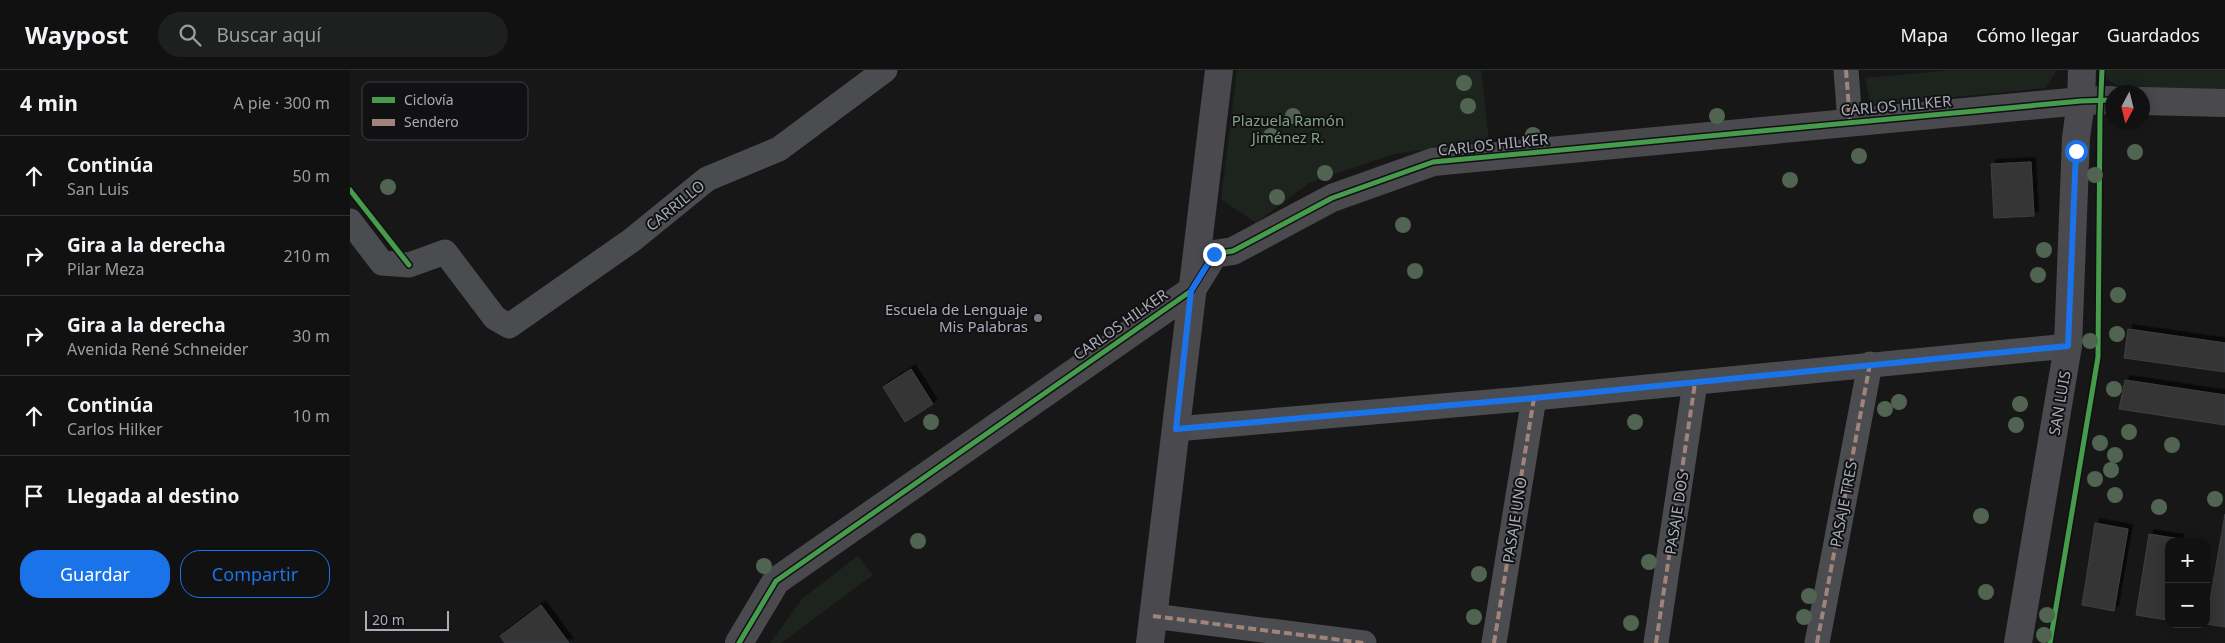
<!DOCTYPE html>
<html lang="es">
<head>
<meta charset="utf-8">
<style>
  :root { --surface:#111; --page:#1e1f1f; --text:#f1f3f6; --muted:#9c9d9f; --line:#303131; --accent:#1a73e8 }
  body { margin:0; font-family:"Noto Sans",sans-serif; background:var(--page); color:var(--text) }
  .controls { position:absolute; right:15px; bottom:15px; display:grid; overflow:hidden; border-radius:10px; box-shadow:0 2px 12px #0003 }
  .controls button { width:45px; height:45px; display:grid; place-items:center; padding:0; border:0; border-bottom:1px solid var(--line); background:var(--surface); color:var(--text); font:25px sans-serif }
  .compass { position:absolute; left:1755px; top:15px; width:45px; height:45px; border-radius:50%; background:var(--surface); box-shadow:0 2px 12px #0003; rotate:187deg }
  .scale { position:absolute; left:15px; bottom:12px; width:84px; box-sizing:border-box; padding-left:5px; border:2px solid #a8adb8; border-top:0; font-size:14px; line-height:18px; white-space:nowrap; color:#a8adb8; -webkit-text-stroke:4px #111113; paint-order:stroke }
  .stop { position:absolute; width:15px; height:15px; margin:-11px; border:4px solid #1a73e8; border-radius:50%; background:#fff }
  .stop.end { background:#1a73e8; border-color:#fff; box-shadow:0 1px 5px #0008 }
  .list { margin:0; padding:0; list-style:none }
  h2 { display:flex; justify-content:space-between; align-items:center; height:65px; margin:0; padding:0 20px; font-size:21px }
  h2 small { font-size:16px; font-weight:400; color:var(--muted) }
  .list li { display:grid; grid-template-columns:32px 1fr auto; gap:15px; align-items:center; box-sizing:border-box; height:80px; padding:0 20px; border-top:1px solid var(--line) }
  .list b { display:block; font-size:19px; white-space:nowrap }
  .list p { margin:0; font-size:16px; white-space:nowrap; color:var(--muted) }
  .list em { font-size:16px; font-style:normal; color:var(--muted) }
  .actions { display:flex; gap:10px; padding:15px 20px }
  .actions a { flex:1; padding:11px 0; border:1px solid var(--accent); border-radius:20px; text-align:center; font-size:18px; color:var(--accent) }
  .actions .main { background:var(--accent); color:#fff }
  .icon { flex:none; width:28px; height:28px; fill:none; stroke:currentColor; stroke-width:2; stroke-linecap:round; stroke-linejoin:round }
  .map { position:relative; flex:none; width:1875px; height:573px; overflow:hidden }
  header { display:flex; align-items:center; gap:30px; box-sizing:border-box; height:70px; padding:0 25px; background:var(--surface); border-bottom:1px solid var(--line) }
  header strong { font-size:24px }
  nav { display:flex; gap:28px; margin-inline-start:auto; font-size:18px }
  .search { width:350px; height:45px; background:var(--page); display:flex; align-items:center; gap:12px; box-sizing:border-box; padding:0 18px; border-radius:28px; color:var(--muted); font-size:19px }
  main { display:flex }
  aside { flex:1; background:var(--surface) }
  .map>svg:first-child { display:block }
  .green { fill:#1d241e }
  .building { fill:#353536; stroke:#3f4043; filter:url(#shadow) }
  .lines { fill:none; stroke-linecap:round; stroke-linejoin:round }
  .street { stroke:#4b4c50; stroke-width:25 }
  .secondary { stroke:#4a4a4e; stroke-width:28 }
  .quiet { stroke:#a18479; stroke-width:4; stroke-dasharray:8 4; stroke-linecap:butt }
  .cycleway-casing { stroke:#111113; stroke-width:8 }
  .cycleway { stroke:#469c4c; stroke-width:5 }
  .tree { fill:#506451 }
  .route { stroke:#1a73e8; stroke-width:6 }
  .poi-dot { fill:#757880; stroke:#111113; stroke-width:2 }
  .labels { text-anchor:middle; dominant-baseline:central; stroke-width:4; stroke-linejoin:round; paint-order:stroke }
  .street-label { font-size:15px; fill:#a8adb8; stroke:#111113 }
  .park-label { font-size:15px; fill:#7fa381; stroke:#111113 }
  .poi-label { font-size:15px; fill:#a8adb8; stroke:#111113; text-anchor:end }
  .key { fill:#111113; stroke:#3e4045; stroke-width:1 }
  .key-label { font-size:14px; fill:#a8adb8 }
</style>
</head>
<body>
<header>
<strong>Waypost</strong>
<div class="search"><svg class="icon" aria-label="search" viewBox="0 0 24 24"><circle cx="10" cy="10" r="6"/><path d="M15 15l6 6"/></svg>Buscar aquí</div>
<nav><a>Mapa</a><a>Cómo llegar</a><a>Guardados</a></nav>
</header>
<main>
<aside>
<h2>4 min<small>A pie · 300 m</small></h2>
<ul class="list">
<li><svg class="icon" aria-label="ahead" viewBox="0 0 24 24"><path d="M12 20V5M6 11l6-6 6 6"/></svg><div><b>Continúa</b><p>San Luis</p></div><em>50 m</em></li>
<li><svg class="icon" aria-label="right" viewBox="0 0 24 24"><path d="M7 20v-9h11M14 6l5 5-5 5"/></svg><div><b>Gira a la derecha</b><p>Pilar Meza</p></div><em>210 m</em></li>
<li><svg class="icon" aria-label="right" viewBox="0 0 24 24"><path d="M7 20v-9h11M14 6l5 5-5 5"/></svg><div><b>Gira a la derecha</b><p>Avenida René Schneider</p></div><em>30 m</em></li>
<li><svg class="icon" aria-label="ahead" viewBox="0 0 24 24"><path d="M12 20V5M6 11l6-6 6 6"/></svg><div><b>Continúa</b><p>Carlos Hilker</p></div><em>10 m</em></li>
<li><svg class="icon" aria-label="arrive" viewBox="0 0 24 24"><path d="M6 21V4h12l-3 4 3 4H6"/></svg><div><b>Llegada al destino</b></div></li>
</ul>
<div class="actions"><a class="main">Guardar</a><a>Compartir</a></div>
</aside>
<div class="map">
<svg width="1875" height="573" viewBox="0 0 1875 573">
  <defs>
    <filter id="shadow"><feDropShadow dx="4.5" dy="-4.5" stdDeviation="0" flood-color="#0009"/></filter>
  </defs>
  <rect width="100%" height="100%" fill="#171717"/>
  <g class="green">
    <path d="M887,0h244l8,71 -95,13 -85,29 -53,40 -35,-24z"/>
    <path d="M1603,0h104l-11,18 -175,17 -6,-27z"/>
    <path d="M1752,0h123v21l-102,-2 -21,-13z"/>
    <path d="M508,486l15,19 -92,68h-11l33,-45z"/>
  </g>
  <g class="building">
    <path d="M1681,92l3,54 -40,2 -3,-54z"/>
    <path d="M1778,259l97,14v29l-101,-14z"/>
    <path d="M561,299l22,35 -28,18 -22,-35z"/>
    <path d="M1775,310l100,15v30l-106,-16z"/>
    <path d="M1875,444v113l-19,-3z"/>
    <path d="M1745,453l33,6 -14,82 -32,-6z"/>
    <path d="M1799,464l31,5 -1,3h-10v65l-2,13 -31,-5z"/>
    <path d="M191,535l28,38h-64l-5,-7z"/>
  </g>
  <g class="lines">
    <g class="street">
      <path d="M1496,0l4,52"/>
      <path d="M0,151l32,42 27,2 36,-13 50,66 14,8 123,-86 75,-61 72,-30 106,-79"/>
      <path d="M826,359l358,-31 534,-52"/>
      <path d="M803,546l211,27"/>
      <path d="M1144,573l40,-245"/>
      <path d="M1306,573l39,-260"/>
      <path d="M1467,573l53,-279"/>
    </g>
    <g class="secondary">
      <path d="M1792,31l83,2"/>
      <path d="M389,573l37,-62 415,-290 23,-37 19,-3 99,-53 101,-36 648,-61 31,-1"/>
      <path d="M800,573l69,-573"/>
      <path d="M1668,573l50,-297 8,-208 5,-37 1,-31"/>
    </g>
    <g class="quiet">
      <path d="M1496,0l4,52"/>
      <path d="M826,359l358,-31 534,-52"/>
      <path d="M803,546l211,27"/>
      <path d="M1144,573l40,-245"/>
      <path d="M1306,573l39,-260"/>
      <path d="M1467,573l53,-279"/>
    </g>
    <g class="cycleway-casing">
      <g id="cycleway">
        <path d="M0,120l59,75"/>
        <path d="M389,573l37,-62 415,-290 23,-37 19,-3 99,-53 101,-36 648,-61 31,-1"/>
        <path d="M1700,573l48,-286 2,-241 2,-46"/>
      </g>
    </g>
    <use href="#cycleway" class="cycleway"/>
  </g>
  <g class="tree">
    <circle cx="1114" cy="13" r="8"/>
    <circle cx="1118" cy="36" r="8"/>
    <circle cx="943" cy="46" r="8"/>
    <circle cx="1367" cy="46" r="8"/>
    <circle cx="1183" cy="65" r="8"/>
    <circle cx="921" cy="66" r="8"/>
    <circle cx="1785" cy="82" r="8"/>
    <circle cx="1509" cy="86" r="8"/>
    <circle cx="975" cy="103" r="8"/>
    <circle cx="1745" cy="105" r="8"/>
    <circle cx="1440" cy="110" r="8"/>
    <circle cx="38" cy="117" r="8"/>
    <circle cx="927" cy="127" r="8"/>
    <circle cx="1053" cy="155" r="8"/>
    <circle cx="1694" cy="180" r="8"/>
    <circle cx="1065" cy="201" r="8"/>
    <circle cx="1688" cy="205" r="8"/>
    <circle cx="1768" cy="225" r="8"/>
    <circle cx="1767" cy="264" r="8"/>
    <circle cx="1740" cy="271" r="8"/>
    <circle cx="1764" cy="319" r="8"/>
    <circle cx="1549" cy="332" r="8"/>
    <circle cx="1670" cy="334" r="8"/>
    <circle cx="1535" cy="339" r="8"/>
    <circle cx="581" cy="352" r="8"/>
    <circle cx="1285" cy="352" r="8"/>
    <circle cx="1666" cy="355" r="8"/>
    <circle cx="1779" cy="362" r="8"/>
    <circle cx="1750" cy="373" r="8"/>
    <circle cx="1822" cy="375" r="8"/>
    <circle cx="1765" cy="385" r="8"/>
    <circle cx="1761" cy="400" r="8"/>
    <circle cx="1745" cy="409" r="8"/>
    <circle cx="1765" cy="425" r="8"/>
    <circle cx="1865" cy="429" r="8"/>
    <circle cx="1809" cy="437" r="8"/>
    <circle cx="1631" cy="446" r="8"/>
    <circle cx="568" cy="471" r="8"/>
    <circle cx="1299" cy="492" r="8"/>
    <circle cx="414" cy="496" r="8"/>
    <circle cx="1129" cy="504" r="8"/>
    <circle cx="1636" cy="522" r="8"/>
    <circle cx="1459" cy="526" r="8"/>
    <circle cx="1697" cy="545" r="8"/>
    <circle cx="1124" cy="547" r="8"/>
    <circle cx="1454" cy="547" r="8"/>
    <circle cx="1281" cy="553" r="8"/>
    <circle cx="1694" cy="565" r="8"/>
  </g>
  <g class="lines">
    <path class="route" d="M864,184l-23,37 -15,138 358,-31 534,-52 8,-195"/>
  </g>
  <circle class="poi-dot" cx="688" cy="248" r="5"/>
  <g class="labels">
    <g class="street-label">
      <text transform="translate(1546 35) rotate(-5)">CARLOS HILKER</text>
      <text transform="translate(1143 74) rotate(-6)">CARLOS HILKER</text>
      <text transform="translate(325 135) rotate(-39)">CARRILLO</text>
      <text transform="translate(770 254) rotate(-35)">CARLOS HILKER</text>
      <text transform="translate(1709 333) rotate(-80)">SAN LUIS</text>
      <text transform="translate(1493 434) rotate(-79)">PASAJE TRES</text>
      <text transform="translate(1326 443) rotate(-81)">PASAJE DOS</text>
      <text transform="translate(1164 450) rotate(-81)">PASAJE UNO</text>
    </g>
    <g class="park-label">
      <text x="938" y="50">Plazuela Ramón<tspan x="938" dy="17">Jiménez R.</tspan></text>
    </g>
    <g class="poi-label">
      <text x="678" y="239">Escuela de Lenguaje<tspan x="678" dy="17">Mis Palabras</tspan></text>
    </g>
  </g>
  <rect x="12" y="12" width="166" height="58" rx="8" class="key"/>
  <rect x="22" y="27" width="23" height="6" fill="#469c4c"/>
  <rect x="22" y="49" width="23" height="7" fill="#a18479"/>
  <g class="key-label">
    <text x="54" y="35">Ciclovía</text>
    <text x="54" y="57">Sendero</text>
  </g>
</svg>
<div class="controls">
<button>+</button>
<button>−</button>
</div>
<svg class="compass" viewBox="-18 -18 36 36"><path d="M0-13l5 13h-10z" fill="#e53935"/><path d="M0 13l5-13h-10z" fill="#9c9d9f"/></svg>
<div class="scale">20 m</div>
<div class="stop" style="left:1726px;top:81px"></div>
<div class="stop end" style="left:864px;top:184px"></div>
</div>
</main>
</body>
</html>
